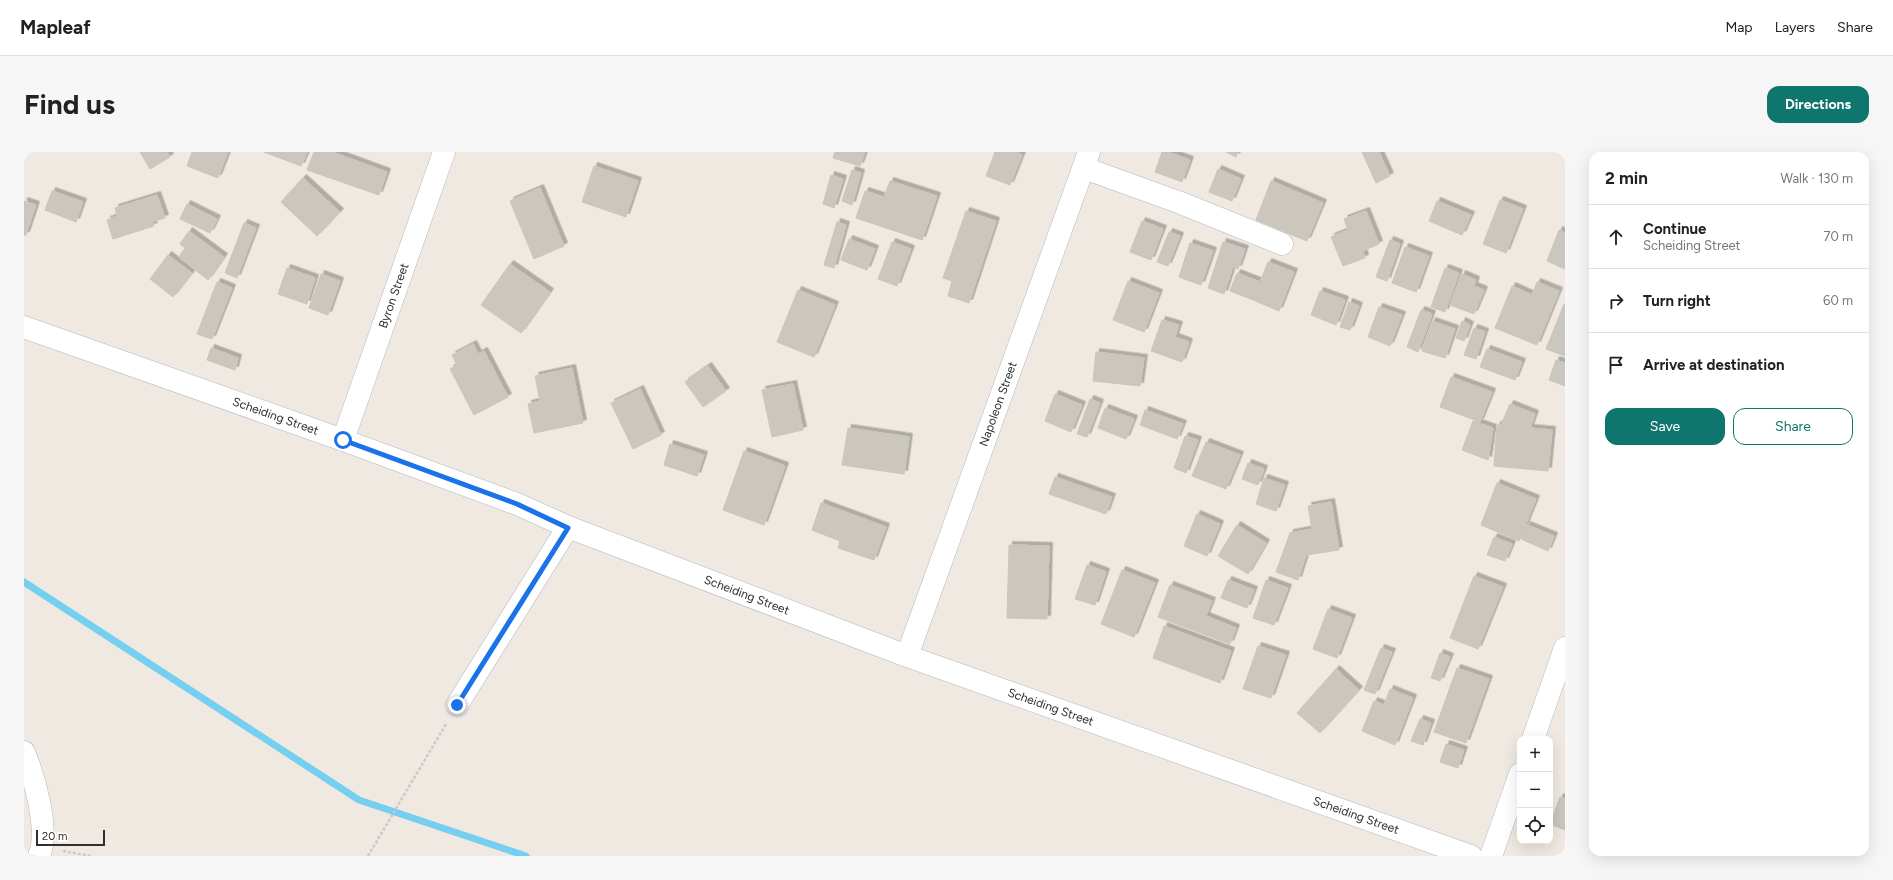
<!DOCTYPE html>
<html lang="en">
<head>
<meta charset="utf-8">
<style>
  :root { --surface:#fff; --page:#f6f6f6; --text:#222; --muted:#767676; --line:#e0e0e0; --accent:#0f766e }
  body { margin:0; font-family:Figtree,sans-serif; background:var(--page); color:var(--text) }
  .controls { position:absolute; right:12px; bottom:12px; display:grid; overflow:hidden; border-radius:8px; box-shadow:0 4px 16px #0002 }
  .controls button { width:36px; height:36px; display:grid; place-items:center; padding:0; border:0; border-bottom:1px solid var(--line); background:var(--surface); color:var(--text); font:20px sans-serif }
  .scale { position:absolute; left:12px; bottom:10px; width:69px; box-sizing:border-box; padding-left:4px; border:2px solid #2e2e2e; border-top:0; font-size:11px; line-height:14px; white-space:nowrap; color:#2e2e2e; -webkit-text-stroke:3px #fff; paint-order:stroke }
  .stop { position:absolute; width:12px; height:12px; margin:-9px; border:3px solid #1a73e8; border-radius:50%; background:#fff }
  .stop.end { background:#1a73e8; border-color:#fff; box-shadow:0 1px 4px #0008 }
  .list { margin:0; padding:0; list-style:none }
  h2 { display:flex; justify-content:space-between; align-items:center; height:52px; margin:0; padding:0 16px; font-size:17px }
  h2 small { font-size:13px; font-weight:400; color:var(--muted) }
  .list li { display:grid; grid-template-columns:26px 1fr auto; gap:12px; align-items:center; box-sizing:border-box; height:64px; padding:0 16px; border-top:1px solid var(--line) }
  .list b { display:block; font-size:15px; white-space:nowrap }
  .list p { margin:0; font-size:13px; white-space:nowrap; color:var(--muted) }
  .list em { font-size:13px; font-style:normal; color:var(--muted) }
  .actions { display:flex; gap:8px; padding:12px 16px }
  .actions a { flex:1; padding:9px 0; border:1px solid var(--accent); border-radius:12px; text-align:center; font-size:14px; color:var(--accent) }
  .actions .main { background:var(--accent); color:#fff }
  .icon { flex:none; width:22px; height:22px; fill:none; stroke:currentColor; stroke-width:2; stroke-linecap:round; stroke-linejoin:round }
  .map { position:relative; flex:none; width:1541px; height:704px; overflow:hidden; border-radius:12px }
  header { display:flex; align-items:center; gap:24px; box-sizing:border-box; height:56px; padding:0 20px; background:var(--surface); border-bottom:1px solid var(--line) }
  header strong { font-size:19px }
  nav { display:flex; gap:22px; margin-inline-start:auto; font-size:14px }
  .intro { display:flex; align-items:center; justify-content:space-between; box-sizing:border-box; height:96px; padding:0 24px }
  h1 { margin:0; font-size:28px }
  .button { padding:10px 18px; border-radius:12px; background:var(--accent); color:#fff; font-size:14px; font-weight:700 }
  main { display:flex; gap:24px; padding:0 24px }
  aside { flex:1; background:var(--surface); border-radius:12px; box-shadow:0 4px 16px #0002 }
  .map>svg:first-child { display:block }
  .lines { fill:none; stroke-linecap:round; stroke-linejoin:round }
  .stream { stroke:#75cff0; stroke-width:7 }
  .building { fill:#cbc7bf; stroke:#cbc5ba; filter:url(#shadow) }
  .minor-casing { stroke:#b4b7c1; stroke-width:23 }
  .path { stroke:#c9c9c9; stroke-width:2.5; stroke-dasharray:3 2; stroke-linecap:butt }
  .minor { stroke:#fff; stroke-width:22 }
  .route { stroke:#1a73e8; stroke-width:5 }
  .labels { text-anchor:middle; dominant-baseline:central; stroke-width:3.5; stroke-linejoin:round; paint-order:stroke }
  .street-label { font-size:12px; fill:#2e2e2e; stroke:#fff }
</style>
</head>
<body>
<header>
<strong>Mapleaf</strong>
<nav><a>Map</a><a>Layers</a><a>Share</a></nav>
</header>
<div class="intro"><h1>Find us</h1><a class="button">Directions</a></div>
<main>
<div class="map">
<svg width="1541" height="704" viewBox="0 0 1541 704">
  <defs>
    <filter id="shadow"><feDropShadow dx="3.5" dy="-3.5" stdDeviation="0" flood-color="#0004"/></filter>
  </defs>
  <rect width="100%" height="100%" fill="#efe9e1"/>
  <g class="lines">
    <path class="stream" d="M0,430l335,218 167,56"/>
  </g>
  <g class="building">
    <path d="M116,0h27l3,5 -20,12z"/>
    <path d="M168,0h36l-10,26 -31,-12z"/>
    <path d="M240,0h43l-6,14z"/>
    <path d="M290,0h18l55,20 -8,23 -72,-25z"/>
    <path d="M811,0h30l-5,14 -27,-8z"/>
    <path d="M971,0h22l5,3 -12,30 -24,-9z"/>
    <path d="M1138,0h6l22,8 -8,22 -27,-10z"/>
    <path d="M1202,0h12l-2,5z"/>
    <path d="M1338,0h17l11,24 -14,7z"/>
    <path d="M570,14l44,15 -12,36 -44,-15z"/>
    <path d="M1194,17l23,10 -9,22 -23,-9z"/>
    <path d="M828,18l9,3 -9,32 -10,-4z"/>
    <path d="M807,23l12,4 -9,29 -11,-4z"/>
    <path d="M279,26l37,34 -23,24 -36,-34z"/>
    <path d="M866,29l47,15 -15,44 -66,-22 9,-27 19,6z"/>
    <path d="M1247,29l52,22 -16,38 -51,-21z"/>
    <path d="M516,36l24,58 -30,13 -24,-58z"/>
    <path d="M28,39l31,11 -7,20 -31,-12z"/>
    <path d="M133,43l8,23 -13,4 2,4 -41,13 -6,-19 10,-4 -2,-8z"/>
    <path d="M1476,48l23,9 -17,44 -23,-9z"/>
    <path d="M0,49l12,4 -10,30h-2z"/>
    <path d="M1413,49l34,14 -9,20 -33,-14z"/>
    <path d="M163,52l30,15 -7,14 -30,-14z"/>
    <path d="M942,59l30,10 -27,82 -21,-7 4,-15 -9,-3z"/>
    <path d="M1342,59l13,33 -16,7 2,7 -22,8 -12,-29 17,-7 -4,-11z"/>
    <path d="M1118,69l21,8 -12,31 -21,-8z"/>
    <path d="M813,70l9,3 -12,43 -10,-3z"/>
    <path d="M220,71l12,5 -19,50 -12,-5z"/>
    <path d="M1535,78l6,3v36l-18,-8z"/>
    <path d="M165,79l35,26 -16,23 -29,-23 6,-9 -5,-4z"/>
    <path d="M1145,80l11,4 -12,30 -11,-4z"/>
    <path d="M825,87l26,10 -8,21 -26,-10z"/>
    <path d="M1366,88l10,4 -13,37 -11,-4z"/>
    <path d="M868,90l19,7 -14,37 -19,-7z"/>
    <path d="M1199,90l22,7 -7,20 -5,-2 -9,27 -16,-6z"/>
    <path d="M1166,91l23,8 -12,34 -22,-8z"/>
    <path d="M1381,95l24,9 -13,36 -24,-9z"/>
    <path d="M144,103l24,18 -19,24 -23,-18z"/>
    <path d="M1244,110l26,10 -15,39 -26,-11z"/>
    <path d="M486,112l40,28 -29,41 -40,-28z"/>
    <path d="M263,116l28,10 -8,26 -29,-10z"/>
    <path d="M1421,116l14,5 -14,39 -14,-5z"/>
    <path d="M1213,121l23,9 -7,18 -23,-9z"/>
    <path d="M297,122l19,7 -12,34 -19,-7z"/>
    <path d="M1438,122l14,6 -2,6 10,4 -10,24 -24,-9z"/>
    <path d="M1104,129l31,12 -15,39 -31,-12z"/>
    <path d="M193,130l15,6 -20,51 -15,-5z"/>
    <path d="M1513,130l22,9 -22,54 -42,-17 17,-42 20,9z"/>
    <path d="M774,138l37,15 -21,52 -37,-15z"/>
    <path d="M1296,139l25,9 -9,25 -25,-10z"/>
    <path d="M1325,150l10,4 -9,24 -10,-3z"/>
    <path d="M1540,152h1v52l-19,-7z"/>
    <path d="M1355,155l23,8 -12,31 -22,-9z"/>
    <path d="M1397,158l11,4 -14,38 -11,-5z"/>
    <path d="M1138,168l17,5 -4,12 14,5 -7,20 -31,-11z"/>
    <path d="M1408,169l23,8 -10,29 -23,-7z"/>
    <path d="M1438,169l8,4 -6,16 -8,-3z"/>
    <path d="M1450,176l11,4 -9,27 -12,-4z"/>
    <path d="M449,192l5,10 6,-3 24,46 -34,18 -24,-46 7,-4 -5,-10z"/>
    <path d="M187,196l27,10 -3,12 -28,-10z"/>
    <path d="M1463,197l35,13 -7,18 -35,-13z"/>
    <path d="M1072,200l48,6 -4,28 -47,-5z"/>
    <path d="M1532,208l9,3v23l-16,-6z"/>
    <path d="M684,214l18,25 -23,16 -18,-25z"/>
    <path d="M548,216l11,55 -49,10 -6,-29 12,-3 -5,-25z"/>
    <path d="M1427,225l41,15 -12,30 -40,-15z"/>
    <path d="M769,232l10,46 -31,7 -10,-47z"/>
    <path d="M616,237l21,46 -28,14 -22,-46z"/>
    <path d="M1031,242l27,11 -11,27 -26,-11z"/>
    <path d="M1066,247l10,4 -13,34 -10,-3z"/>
    <path d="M1486,252l25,10 -5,14 22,2 -4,41 -54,-5 3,-41h4z"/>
    <path d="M1081,256l29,11 -8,20 -28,-11z"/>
    <path d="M1121,258l38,14 -6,15 -37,-14z"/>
    <path d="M1449,269l20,7 -5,32 -26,-10z"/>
    <path d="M824,276l61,9 -5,37 -62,-9z"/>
    <path d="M1161,284l13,4 -12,33 -12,-5z"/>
    <path d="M1182,290l34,13 -14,34 -34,-13z"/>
    <path d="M646,292l34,11 -7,21 -33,-11z"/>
    <path d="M720,299l41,15 -21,59 -41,-15z"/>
    <path d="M1224,311l16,6 -6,16 -16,-6z"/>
    <path d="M1031,325l57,20 -6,17 -57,-20z"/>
    <path d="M1240,326l21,7 -9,26 -20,-7z"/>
    <path d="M1473,331l39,16 -17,42 -38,-16z"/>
    <path d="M1307,350l8,48 -33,5 -8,25 -22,-8 14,-39 22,-4 -4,-23z"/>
    <path d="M797,351l65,24 -12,33 -36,-12 2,-7 -28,-11z"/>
    <path d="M1173,362l23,10 -13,32 -23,-10z"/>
    <path d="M1213,373l29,18 -18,31 -30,-18z"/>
    <path d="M1503,373l27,11 -6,15 -27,-12z"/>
    <path d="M1470,385l18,7 -7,17 -18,-6z"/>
    <path d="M985,393l40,1 -2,73 -40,-1z"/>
    <path d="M1063,413l19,7 -11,33 -20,-6z"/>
    <path d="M1098,418l33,13 -21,54 -33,-13z"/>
    <path d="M1450,424l29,11 -25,62 -28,-11z"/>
    <path d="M1204,428l26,10 -7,18 -26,-10z"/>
    <path d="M1242,428l22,8 -14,37 -21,-7z"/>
    <path d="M1146,433l42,16 -6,15 30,12 -6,16 -72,-27z"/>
    <path d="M1304,457l24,9 -15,40 -24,-9z"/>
    <path d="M1140,474l67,25 -11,32 -67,-25z"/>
    <path d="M1234,494l28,9 -15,43 -28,-9z"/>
    <path d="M1357,496l11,4 -17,42 -11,-4z"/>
    <path d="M1416,501l10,4 -10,24 -9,-3z"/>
    <path d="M1433,516l32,11 -23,64 -32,-11z"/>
    <path d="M1312,517l23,21 -39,43 -23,-20z"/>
    <path d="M1366,537l23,9 -18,47 -33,-14 12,-30 10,4z"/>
    <path d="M1396,567l11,4 -8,22 -12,-4z"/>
    <path d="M1422,592l18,6 -6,18 -18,-6z"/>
    <path d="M1536,645l5,2v31l-15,-6z"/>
  </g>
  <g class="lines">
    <g class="minor-casing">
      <g id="minor">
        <path d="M1060,16l97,35 101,41"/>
        <path id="s1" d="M0,175l319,113 174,64 51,23 339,129 564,200"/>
        <path id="s2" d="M319,288l101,-288"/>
        <path id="s3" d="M883,504l182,-504"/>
        <path d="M433,553l111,-178"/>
        <path d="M1509,587l32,-91"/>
        <path d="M0,600c10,25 26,78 15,104"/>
        <path d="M1467,704l29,-82"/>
      </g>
    </g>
    <g class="path">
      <path d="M39,699l28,5"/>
      <path d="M344,704l78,-132"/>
    </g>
    <use href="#minor" class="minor"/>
  </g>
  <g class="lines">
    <path class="route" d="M319,288l174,64 51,24 -111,177"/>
  </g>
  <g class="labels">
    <g class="street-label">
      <text stroke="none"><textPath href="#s2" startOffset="153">Byron Street</textPath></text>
      <text stroke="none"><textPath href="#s3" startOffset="268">Napoleon Street</textPath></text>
      <text stroke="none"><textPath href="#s1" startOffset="267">Scheiding Street</textPath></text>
      <text stroke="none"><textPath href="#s1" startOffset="771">Scheiding Street</textPath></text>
      <text stroke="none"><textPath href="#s1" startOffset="1095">Scheiding Street</textPath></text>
      <text stroke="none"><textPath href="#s1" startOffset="1419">Scheiding Street</textPath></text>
    </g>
  </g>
</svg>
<div class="controls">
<button>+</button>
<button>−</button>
<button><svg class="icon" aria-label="locate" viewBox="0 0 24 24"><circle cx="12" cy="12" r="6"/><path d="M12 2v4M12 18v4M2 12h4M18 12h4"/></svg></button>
</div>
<div class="scale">20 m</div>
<div class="stop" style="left:319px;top:288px"></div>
<div class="stop end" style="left:433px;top:553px"></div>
</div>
<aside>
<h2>2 min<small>Walk · 130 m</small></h2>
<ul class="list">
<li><svg class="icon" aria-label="ahead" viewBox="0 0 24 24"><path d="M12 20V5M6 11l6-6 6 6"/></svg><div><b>Continue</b><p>Scheiding Street</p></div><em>70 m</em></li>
<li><svg class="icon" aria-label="right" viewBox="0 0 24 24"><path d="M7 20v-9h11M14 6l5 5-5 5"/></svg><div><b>Turn right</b></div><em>60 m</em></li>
<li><svg class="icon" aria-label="arrive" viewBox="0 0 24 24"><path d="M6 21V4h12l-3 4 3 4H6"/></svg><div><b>Arrive at destination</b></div></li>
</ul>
<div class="actions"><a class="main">Save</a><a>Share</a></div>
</aside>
</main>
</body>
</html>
